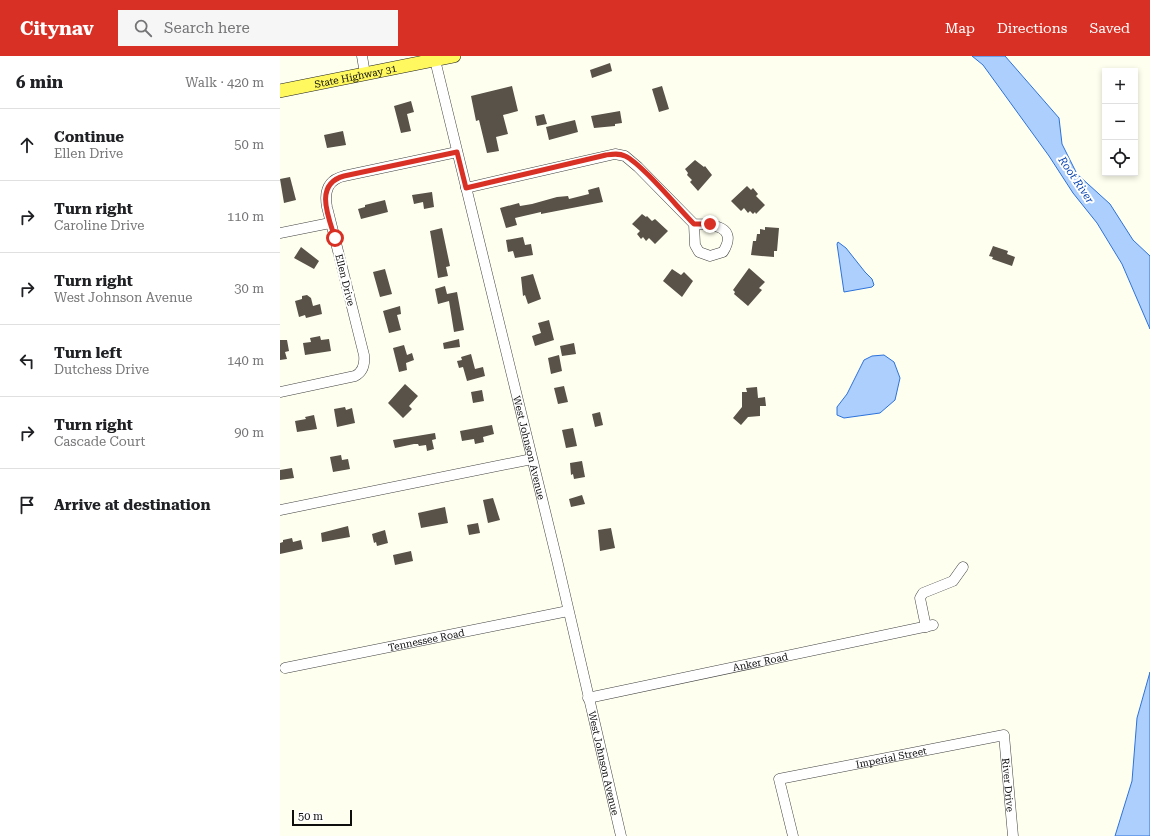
<!DOCTYPE html>
<html lang="en">
<head>
<meta charset="utf-8">
<style>
  :root { --surface:#fff; --page:#f6f6f6; --text:#202124; --muted:#757577; --line:#e0e0e0; --accent:#d93025 }
  body { margin:0; font-family:"Roboto Serif",serif; background:var(--page); color:var(--text) }
  .controls { position:absolute; right:12px; top:12px; display:grid; overflow:hidden; border-radius:0px; box-shadow:0 2px 6px #0003 }
  .controls button { width:36px; height:36px; display:grid; place-items:center; padding:0; border:0; border-bottom:1px solid var(--line); background:var(--surface); color:var(--text); font:20px sans-serif }
  .scale { position:absolute; left:12px; bottom:10px; width:60px; box-sizing:border-box; padding-left:4px; border:2px solid #0e0e0e; border-top:0; font-size:11px; line-height:14px; white-space:nowrap; color:#0e0e0e; -webkit-text-stroke:3px #fff; paint-order:stroke }
  .stop { position:absolute; width:12px; height:12px; margin:-9px; border:3px solid #d93025; border-radius:50%; background:#fff }
  .stop.end { background:#d93025; border-color:#fff; box-shadow:0 1px 4px #0008 }
  .list { margin:0; padding:0; list-style:none }
  h2 { display:flex; justify-content:space-between; align-items:center; height:52px; margin:0; padding:0 16px; font-size:17px }
  h2 small { font-size:13px; font-weight:400; color:var(--muted) }
  .list li { display:grid; grid-template-columns:26px 1fr auto; gap:12px; align-items:center; box-sizing:border-box; height:72px; padding:0 16px; border-top:1px solid var(--line) }
  .list b { display:block; font-size:15px; white-space:nowrap }
  .list p { margin:0; font-size:13px; white-space:nowrap; color:var(--muted) }
  .list em { font-size:13px; font-style:normal; color:var(--muted) }
  .icon { flex:none; width:22px; height:22px; fill:none; stroke:currentColor; stroke-width:2; stroke-linecap:round; stroke-linejoin:round }
  .map { position:relative; flex:none; width:870px; height:780px; overflow:hidden }
  header { display:flex; align-items:center; gap:24px; box-sizing:border-box; height:56px; padding:0 20px; background:var(--accent); color:#fff }
  header strong { font-size:19px }
  nav { display:flex; gap:22px; margin-inline-start:auto; font-size:14px }
  .search { width:280px; height:36px; background:var(--page); display:flex; align-items:center; gap:10px; box-sizing:border-box; padding:0 14px; border-radius:0px; color:var(--muted); font-size:15px }
  main { display:flex }
  aside { flex:1; background:var(--surface) }
  .map>svg:first-child { display:block }
  .water { fill:#adcffd; stroke:#2c72dc }
  .building { fill:#585249 }
  .lines { fill:none; stroke-linecap:round; stroke-linejoin:round }
  .minor-casing { stroke:#414141; stroke-width:11 }
  .major-casing { stroke:#1f1f1f; stroke-width:14 }
  .minor { stroke:#fff; stroke-width:10 }
  .major { stroke:#fff85f; stroke-width:13 }
  .route { stroke:#d93025; stroke-width:5 }
  .labels { text-anchor:middle; dominant-baseline:central; stroke-width:4; stroke-linejoin:round; paint-order:stroke }
  .street-label { font-size:10px; fill:#0e0e0e; stroke:#fff }
  .water-label { font-size:11px; font-style:italic; fill:#0945af; stroke:#fff }
</style>
</head>
<body>
<header>
<strong>Citynav</strong>
<div class="search"><svg class="icon" aria-label="search" viewBox="0 0 24 24"><circle cx="10" cy="10" r="6"/><path d="M15 15l6 6"/></svg>Search here</div>
<nav><a>Map</a><a>Directions</a><a>Saved</a></nav>
</header>
<main>
<aside>
<h2>6 min<small>Walk · 420 m</small></h2>
<ul class="list">
<li><svg class="icon" aria-label="ahead" viewBox="0 0 24 24"><path d="M12 20V5M6 11l6-6 6 6"/></svg><div><b>Continue</b><p>Ellen Drive</p></div><em>50 m</em></li>
<li><svg class="icon" aria-label="right" viewBox="0 0 24 24"><path d="M7 20v-9h11M14 6l5 5-5 5"/></svg><div><b>Turn right</b><p>Caroline Drive</p></div><em>110 m</em></li>
<li><svg class="icon" aria-label="right" viewBox="0 0 24 24"><path d="M7 20v-9h11M14 6l5 5-5 5"/></svg><div><b>Turn right</b><p>West Johnson Avenue</p></div><em>30 m</em></li>
<li><svg class="icon" aria-label="left" viewBox="0 0 24 24"><path d="M17 20v-9H6M10 6l-5 5 5 5"/></svg><div><b>Turn left</b><p>Dutchess Drive</p></div><em>140 m</em></li>
<li><svg class="icon" aria-label="right" viewBox="0 0 24 24"><path d="M7 20v-9h11M14 6l5 5-5 5"/></svg><div><b>Turn right</b><p>Cascade Court</p></div><em>90 m</em></li>
<li><svg class="icon" aria-label="arrive" viewBox="0 0 24 24"><path d="M6 21V4h12l-3 4 3 4H6"/></svg><div><b>Arrive at destination</b></div></li>
</ul>
</aside>
<div class="map">
<svg width="870" height="780" viewBox="0 0 870 780">
  <rect width="100%" height="100%" fill="#ffffef"/>
  <g class="water">
    <path d="M692,0h33l54,62 3,26 15,30 33,30 23,36 17,16v73l-28,-65 -25,-41 -24,-30 -24,-37 -66,-91z"/>
    <path d="M558,186l8,6 19,24 7,7 2,6 -2,2 -28,5 -7,-48z"/>
    <path d="M604,299l10,7 6,16 -5,22 -15,13 -36,5 -7,-3v-8l10,-13 17,-34 8,-4z"/>
    <path d="M870,616v164h-35l17,-55 5,-63z"/>
  </g>
  <g class="building">
    <path d="M330,7l2,8 -20,7 -2,-8z"/>
    <path d="M232,30l6,25 -15,4 5,19 -12,3 3,14 -12,2 -8,-33 -3,1 -5,-25z"/>
    <path d="M382,30l7,23 -10,3 -7,-23z"/>
    <path d="M131,45l3,11 -7,2 4,17 -10,2 -7,-27z"/>
    <path d="M340,55l2,12 -7,1v2l-21,2 -3,-12z"/>
    <path d="M264,58l3,10 -10,2 -2,-10z"/>
    <path d="M295,64l3,12 -29,8 -3,-13z"/>
    <path d="M63,75l3,14 -19,3 -3,-13z"/>
    <path d="M415,104l9,7 1,-1 7,9 -14,16 -8,-9 2,-2 -5,-5 1,-2 -3,-4z"/>
    <path d="M10,121l6,23 -12,3 -4,-24z"/>
    <path d="M467,130l4,4 2,-2 5,6 -2,2 9,9 -9,9 -1,-2 -2,2 -3,-3 -2,2 -4,-5 -3,3 -10,-10z"/>
    <path d="M319,131l4,15 -62,12v-2l-26,6 2,7 -11,3 -6,-20 19,-5 1,3 12,-2 25,-7 11,-1 1,3 20,-5 -1,-4z"/>
    <path d="M152,136l2,15 -10,2 -1,-7 -9,2 -2,-9z"/>
    <path d="M105,144l3,12 -27,7 -3,-10 7,-2v-2z"/>
    <path d="M362,158l4,3 1,-1 5,5 3,-2 13,12 -13,13 -6,-6 -3,3 -3,-4 -2,2 -4,-5 3,-3 -8,-7z"/>
    <path d="M485,171l14,1 -2,23h-3v6l-23,-2 2,-14h3l1,-7h3v-5l5,1z"/>
    <path d="M162,172l8,38 -4,1 2,9 -10,2 -8,-47z"/>
    <path d="M243,181l2,8 6,-1 2,11 -18,3 -2,-7 -5,1 -2,-12z"/>
    <path d="M713,190l15,5 -1,3 8,3 -3,9 -20,-7 1,-2 -4,-1z"/>
    <path d="M21,191l18,14 -5,8 -20,-11z"/>
    <path d="M469,212l16,14 -6,6 3,2 -14,16 -14,-12 1,-2 -2,-2z"/>
    <path d="M105,213l7,25 -12,3 -7,-25z"/>
    <path d="M392,213l9,6 3,-3 9,9 -11,16 -19,-16z"/>
    <path d="M253,218l8,25 -13,5 -3,-9 -2,1 -2,-19z"/>
    <path d="M165,230l2,8 10,-2 7,38 -10,2 -5,-31 -11,3 -3,-15z"/>
    <path d="M27,239l4,3 2,8 7,-2 2,10 -16,4 -1,-3 -6,2 -4,-16 7,-2v-3z"/>
    <path d="M120,250l1,8 -4,1 4,15 -12,3 -6,-22z"/>
    <path d="M269,264l5,20 -19,6 -3,-10 9,-3 -3,-10z"/>
    <path d="M40,280l1,4 8,-1 2,12 -26,4 -2,-12 8,-1 -1,-4z"/>
    <path d="M179,283l1,8 -16,2 -1,-6z"/>
    <path d="M0,284h7l2,11 -4,1 2,7 -7,1z"/>
    <path d="M294,287l2,11 -14,2 -2,-10z"/>
    <path d="M124,289l3,10 5,-2 2,7 -8,3 1,7 -8,2 -6,-24z"/>
    <path d="M191,298l4,15 8,-2 2,9 -18,5 -4,-14 -4,1 -2,-7 5,-1 -1,-3z"/>
    <path d="M279,299l3,16 -11,3 -3,-16z"/>
    <path d="M125,328l13,12 -9,10 3,3 -9,9 -15,-15z"/>
    <path d="M284,330l4,16 -10,2 -4,-16z"/>
    <path d="M477,331l1,11 7,-1 1,9h-6v10l-12,1 -7,8 -8,-7 9,-11v-15h5l-1,-4z"/>
    <path d="M202,334l2,11 -11,2 -2,-11z"/>
    <path d="M65,351l1,3 6,-2 3,15 -18,4 -3,-18z"/>
    <path d="M320,356l3,13 -8,2 -3,-13z"/>
    <path d="M34,359l3,14 -20,3 -2,-11 11,-2 -1,-2z"/>
    <path d="M212,369l2,9 -11,3 1,5 -9,2 -1,-5 -12,2 -2,-10z"/>
    <path d="M293,372l4,18 -11,2 -4,-18z"/>
    <path d="M155,377l1,6 -4,1 2,9 -7,2 -1,-6 -7,1 -1,-2h-4l-19,4 -2,-8z"/>
    <path d="M61,399l1,5 6,-1 2,10 -17,3 -3,-15z"/>
    <path d="M302,405l3,16 -11,2 -1,-5 -2,1 -1,-12z"/>
    <path d="M12,412l2,10 -14,2v-10z"/>
    <path d="M302,439l3,9 -14,3 -2,-8z"/>
    <path d="M213,442l7,22 -12,3 -5,-23z"/>
    <path d="M165,451l3,16 -27,5 -3,-15z"/>
    <path d="M198,467l2,10 -11,2 -2,-10z"/>
    <path d="M68,470l2,11 -28,5 -1,-9z"/>
    <path d="M331,472l4,20 -15,3 -2,-21z"/>
    <path d="M105,474l3,13 -11,3 -1,-4 -2,1 -2,-9z"/>
    <path d="M12,482l1,4 8,-2 2,9 -23,5v-11l3,-1v-2z"/>
    <path d="M131,495l2,10 -18,4 -2,-10z"/>
  </g>
  <g class="lines">
    <g class="minor-casing">
      <g id="minor">
        <path d="M82,0l3,18"/>
        <path id="s1" d="M155,4l122,500 64,276"/>
        <path d="M186,132l149,-34 10,2 13,11 56,57 1,21 4,7 11,4 13,-4c16,-26 -11,-28 -29,-28"/>
        <path d="M0,177l50,-10"/>
        <path d="M0,336l75,-16c8,-4 10,-12 9,-21l-37,-148c-3,-16 1,-27 17,-31l113,-24"/>
        <path d="M0,454l252,-51"/>
        <path d="M646,571l-6,-29 3,-5 30,-12 10,-14"/>
        <path id="s2" d="M5,612l283,-57"/>
        <path id="s3" d="M308,642l345,-73"/>
        <path id="s4" d="M513,780l-14,-57 225,-44 9,101"/>
      </g>
    </g>
    <g class="major-casing">
      <g id="major">
        <path id="s5" d="M0,35l174,-35"/>
      </g>
    </g>
    <use href="#minor" class="minor"/>
    <use href="#major" class="major"/>
  </g>
  <g class="lines">
    <path class="route" d="M55,182c-7,-22 -21,-54 9,-62l113,-24 9,36 140,-33c7,-1 13,-2 19,1 16,7 54,53 69,68h16"/>
  </g>
  <g class="labels">
    <g class="street-label">
      <text stroke="none"><textPath href="#s5" startOffset="77">State Highway 31</textPath></text>
      <text transform="translate(65 224) rotate(76)">Ellen Drive</text>
      <text stroke="none"><textPath href="#s1" startOffset="399">West Johnson Avenue</textPath></text>
      <text stroke="none"><textPath href="#s2" startOffset="144">Tennessee Road</textPath></text>
      <text stroke="none"><textPath href="#s3" startOffset="176">Anker Road</textPath></text>
      <text stroke="none"><textPath href="#s4" startOffset="173">Imperial Street</textPath></text>
      <text stroke="none"><textPath href="#s1" startOffset="723">West Johnson Avenue</textPath></text>
      <text stroke="none"><textPath href="#s4" startOffset="338">River Drive</textPath></text>
    </g>
    <g class="water-label">
      <text transform="translate(796 124) rotate(56)">Root River</text>
    </g>
  </g>
</svg>
<div class="controls">
<button>+</button>
<button>−</button>
<button><svg class="icon" aria-label="locate" viewBox="0 0 24 24"><circle cx="12" cy="12" r="6"/><path d="M12 2v4M12 18v4M2 12h4M18 12h4"/></svg></button>
</div>
<div class="scale">50 m</div>
<div class="stop" style="left:55px;top:182px"></div>
<div class="stop end" style="left:430px;top:168px"></div>
</div>
</main>
</body>
</html>
